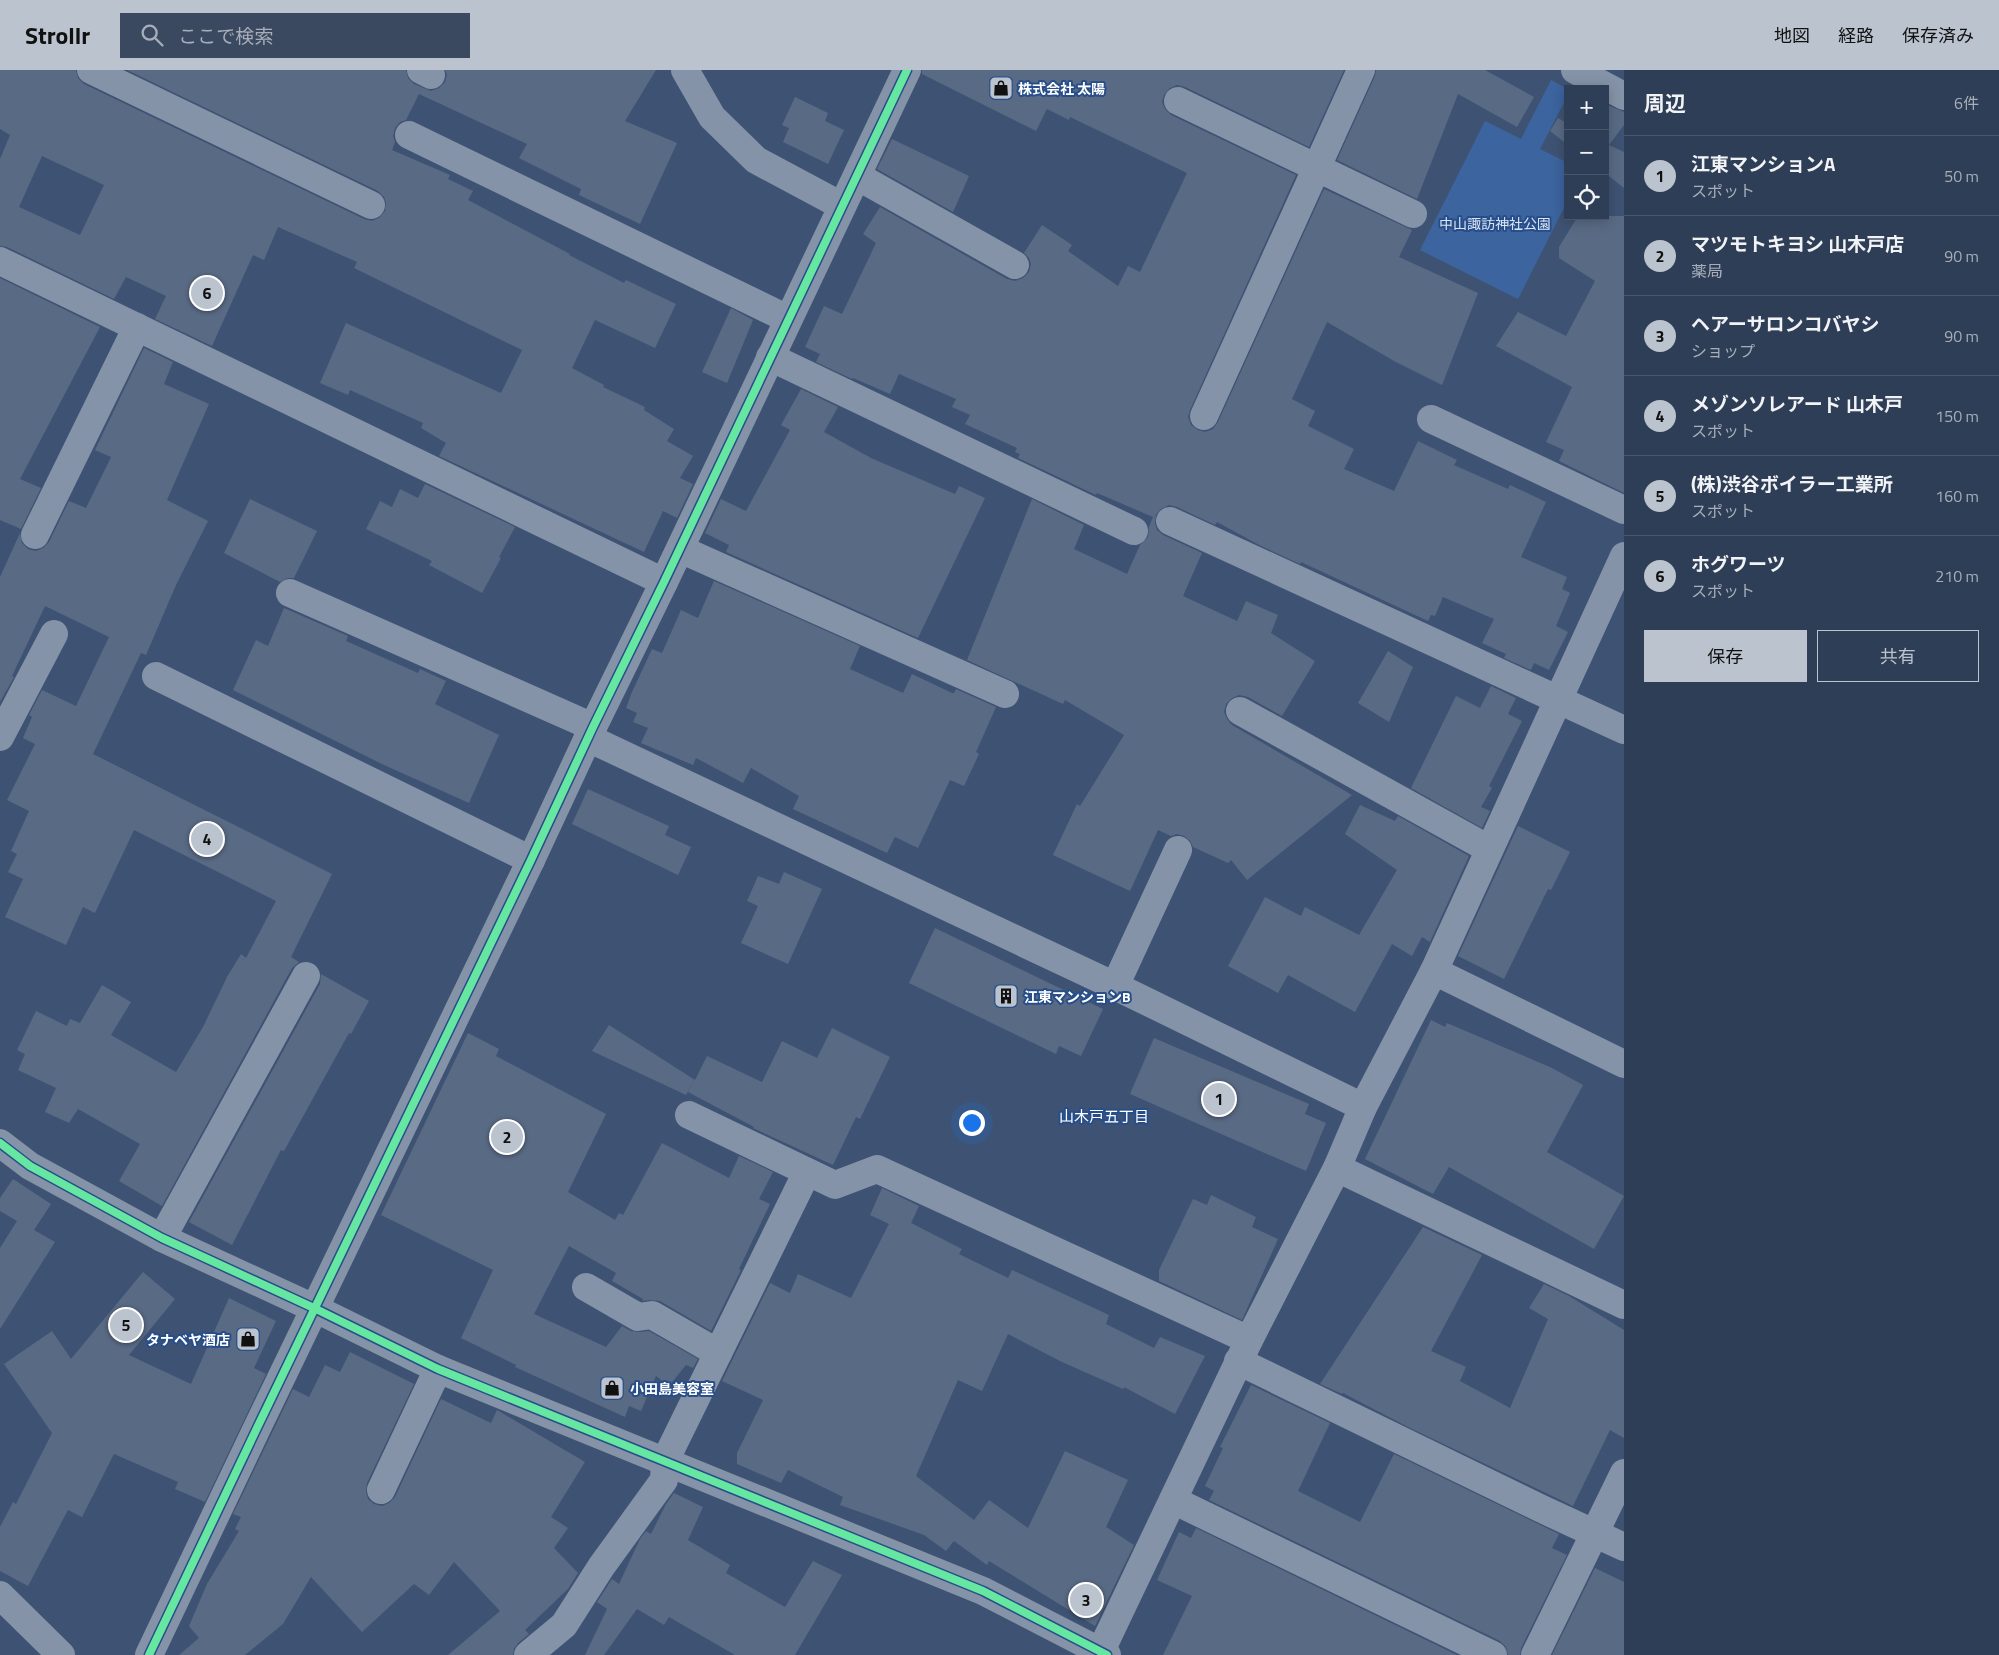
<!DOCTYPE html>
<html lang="ja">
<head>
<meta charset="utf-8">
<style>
  :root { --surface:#2e3e56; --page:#3a4960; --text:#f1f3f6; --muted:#a7aeb9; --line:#49576c; --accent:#bbc3ce }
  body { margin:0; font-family:"Titillium Web","Noto Sans JP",sans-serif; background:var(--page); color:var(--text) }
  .controls { position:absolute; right:15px; top:15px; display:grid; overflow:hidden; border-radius:0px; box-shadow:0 2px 12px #0003 }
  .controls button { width:45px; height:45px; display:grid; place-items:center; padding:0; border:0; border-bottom:1px solid var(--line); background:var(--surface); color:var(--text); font:25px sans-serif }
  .you { position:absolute; left:971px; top:1052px; width:18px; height:18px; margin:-12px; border:4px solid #fff; border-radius:50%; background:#1a73e8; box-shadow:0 0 0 8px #1a73e833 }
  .badge { display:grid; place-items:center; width:32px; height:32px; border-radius:50%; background:var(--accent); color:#111; font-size:16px; font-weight:700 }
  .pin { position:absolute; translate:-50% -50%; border:2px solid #fff; box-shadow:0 1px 5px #0006 }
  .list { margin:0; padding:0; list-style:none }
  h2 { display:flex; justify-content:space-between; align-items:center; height:65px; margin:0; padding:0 20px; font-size:21px }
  h2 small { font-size:16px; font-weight:400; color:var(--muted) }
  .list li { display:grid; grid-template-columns:32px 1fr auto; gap:15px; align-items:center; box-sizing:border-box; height:80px; padding:0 20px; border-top:1px solid var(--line) }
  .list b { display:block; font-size:19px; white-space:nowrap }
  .list p { margin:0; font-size:16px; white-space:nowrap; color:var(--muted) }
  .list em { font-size:16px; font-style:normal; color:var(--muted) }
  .actions { display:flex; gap:10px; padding:15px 20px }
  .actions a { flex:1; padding:11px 0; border:1px solid var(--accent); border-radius:0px; text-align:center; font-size:18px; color:var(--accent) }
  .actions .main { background:var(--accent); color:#111 }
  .icon { flex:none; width:28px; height:28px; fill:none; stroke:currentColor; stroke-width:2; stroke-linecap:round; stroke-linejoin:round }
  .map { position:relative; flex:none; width:1624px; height:1585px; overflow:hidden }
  header { display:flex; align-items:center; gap:30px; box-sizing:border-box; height:70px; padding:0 25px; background:var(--accent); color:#111 }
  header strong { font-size:24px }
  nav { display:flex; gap:28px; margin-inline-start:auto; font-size:18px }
  .search { width:350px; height:45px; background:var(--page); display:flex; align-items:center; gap:12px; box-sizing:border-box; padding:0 18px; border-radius:0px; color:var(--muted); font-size:19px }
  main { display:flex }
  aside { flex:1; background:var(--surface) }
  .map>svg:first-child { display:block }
  .green { fill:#3c649e }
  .building { fill:#596a84; fill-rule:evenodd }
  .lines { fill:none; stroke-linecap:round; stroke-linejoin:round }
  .street { stroke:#8593a8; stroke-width:28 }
  .cycleway-casing { stroke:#284e89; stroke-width:11 }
  .cycleway { stroke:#66e7a1; stroke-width:8 }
  .labels { text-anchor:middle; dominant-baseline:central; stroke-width:4; stroke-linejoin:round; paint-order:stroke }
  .poi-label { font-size:14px; font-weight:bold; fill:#fff; stroke:#284e89; text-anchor:start }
  .park-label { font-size:14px; fill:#d9e5f7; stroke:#284e89 }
  .neighbourhood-label { font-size:15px; fill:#fff; stroke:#284e89 }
</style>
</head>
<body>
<header>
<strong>Strollr</strong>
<div class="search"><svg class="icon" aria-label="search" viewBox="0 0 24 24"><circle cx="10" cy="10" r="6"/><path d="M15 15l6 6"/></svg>ここで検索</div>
<nav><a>地図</a><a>経路</a><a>保存済み</a></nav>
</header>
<main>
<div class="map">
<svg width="1624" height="1585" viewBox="0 0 1624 1585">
  <rect width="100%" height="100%" fill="#3e5373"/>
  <path class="green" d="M1551,10l17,9v6l-28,54 28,14v37l-50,99 -98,-49 65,-129 36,18z"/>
  <g class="building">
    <path d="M0,0h76l2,8 6,6 280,135 8,2 7,-3 6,-7 1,-8 -2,-6 -6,-6 -251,-121h279l2,8 6,6 17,7 8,-3 6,-6 2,-7 -2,-5h211l-31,51 52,22 -37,81 -61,-29 2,-6 -62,-31 8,-14 -108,-50 -13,26 -6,2 -5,6 -2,8 2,6 -3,8 58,25 -2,4 25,12 -5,9 102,54 -1,1 55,28 2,-3 50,24 -21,44 -60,-28 -23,48 32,17 -1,2 42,20 -1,3 30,19 -7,12 26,15 -13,22 13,6 -16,34 -14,-7 -19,41 -205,-96 7,-13 -25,-15 2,-5 -73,-33 -2,5 -28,-12 26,-60 155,70 21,-43 -168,-82 3,-6 -79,-35 -14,33 -11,-5 -41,91 -57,-27 11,-23 -40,-19 -12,22 -107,-52 -7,-1v-87l10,-24 -10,-6zM42,86l62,29 -24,50 -61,-28z"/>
    <path d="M922,0h422l-35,77 -124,-60 -8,-2 -7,3 -6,7 -2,7 3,7 6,6 125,60 -106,235 -2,7 3,8 7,5 7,2 8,-3 5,-7 106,-233 88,41 -13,27 79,36 -36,92 -48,-24 -67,-39 -35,77 23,12 -7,15 46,23 -10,20 50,22 24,-50 39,19 -3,5 54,24 2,-4 36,17 -25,55 46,20 -5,12 8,4 -14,33 12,6 -19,38 -15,-7 -3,7 -27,-12 2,-4 -24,-11 12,-24 -51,-22 -8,19 -4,-1 -3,6 -127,-59 -1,2 -39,-18 -44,-24 -2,3 -38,-18 -8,-2 -8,4 -5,6 -1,8 2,7 6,5 39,18 -19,43 54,25 9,-20 32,14 -7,18 44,28 -33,55 -34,-19 -9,-2 -7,3 -6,6 -2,8 3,7 5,6 120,70 -105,85 -16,-20 -3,3 -35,-16 -3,-6 -6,-5 -7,-2 -6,2 -13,-6 -28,61 -77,-36 24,-51 3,2 44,-71 -59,-35 -2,4 -96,-44 65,-161 52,26 -10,24 53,25 13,-29 8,-8 1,-10 4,-10 -56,-24 -1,2 -78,-37 2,-4 -5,-2 2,-4 -52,-24 5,-9 -18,-8 4,-8 -57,-25 -9,20 -37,-16 -1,1 -36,-17 4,-8 -15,-7 19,-41 18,8 34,-71 -13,-9 17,-27 127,72 8,2 8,-3 6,-6 2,-8 -2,-6 -5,-5 18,-28 30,20 -4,6 50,35 10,-20 12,6 47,-99 -117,-56 -1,3 -22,-11 -11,22 -114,-57z"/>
    <path d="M1376,0h109l49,27 -17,30 -59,-33 -41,105 -80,-39 38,-84z"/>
    <path d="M795,27l33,16 -3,8 19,9 -16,34 -45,-22 6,-14 -7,-3z"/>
    <path d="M1605,34l19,8v13l-15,20 15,7v36l-19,-15z"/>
    <path d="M1558,48l7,4 3,-4v27l-18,-14z"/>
    <path d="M892,69l77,37 -16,36 -76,-43z"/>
    <path d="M1578,146h46v277l-65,-32 5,-11 -18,-8 26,-55 -76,-41 22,-34 48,24 29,-55 -36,-23v-11z"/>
    <path d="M0,208l100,49 -80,152 21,9 -20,41 -21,-9z"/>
    <path d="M731,238l22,12 -26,63 -25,-11z"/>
    <path d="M144,278l29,14 -9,22 45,20 -42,96 41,21 -32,64 -30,70 -5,-2 -48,101 239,120 -41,83 8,5 -7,6 -130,238 -43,-25 21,-37 -62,-35 -9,14 -24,-11 11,-24 -38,-18 7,-16 -8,-4 19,-39 31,15 3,-7 10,4 22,-38 29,17 -20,33 65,37 27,-45 24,-50 14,-23 5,4 30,-57 -142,-71 -39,83 -12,-6 -17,38 -61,-28 18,-38 -15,-7 9,-18 -6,-3 18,-40 -22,-11 28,-56 -12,-6 9,-21 -3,-2 13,-25 34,16 33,-69 -64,-31 -33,70 2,1 -14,25v-125l20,-44 2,10 6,6 8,2 7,-3 6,-6 20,-41 17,7 25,-51 -16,-7z"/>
    <path d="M801,319l37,18 -14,25 47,26 84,36 4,-8 26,12 -67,140 -192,-86 3,-7 -24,-12 16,-34 25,12 44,-81 -9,-5z"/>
    <path d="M425,414l90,43 -16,30 2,1 -19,35 -53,-28 3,-4 -66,-32 14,-28 12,6 8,-18 18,9z"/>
    <path d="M250,429l67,32 -23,47h-6l-8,4 -56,-29z"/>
    <path d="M714,511l146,65 -10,23 53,24 9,-19 40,19h2l2,-4 40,18 -20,45 3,2 -15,32 -14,-6 -32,68 -23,-11 -8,16 -94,-44 6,-13 -48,-28 -8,15 -47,-25 -3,7 -52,-22 7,-15 -15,-6 4,-9 -11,-5 6,-16 20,-43 10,4 19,-43 17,8z"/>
    <path d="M284,538l64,28 -2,5 72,32 2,-4 26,12 -11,23 64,31 -30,68 -85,-38 -151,-75 23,-50 12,6z"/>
    <path d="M1388,581l25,16 -24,55 -31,-19z"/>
    <path d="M1491,616l25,12 -8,16 14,7 -33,65 3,2 -11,19 9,4 -8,17 -71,-40 45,-92 24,12z"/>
    <path d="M588,719l81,37 -4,9 26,12 -13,28 -106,-51z"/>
    <path d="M1360,735l35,16 3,-5 71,40 -39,86 -8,-5 -10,19 -20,-12 -37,68 -67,-37 -10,18 -50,-27 37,-69 36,19 4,-9 54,28 38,-65 -52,-36z"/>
    <path d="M1518,756l52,26 -19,38 -3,-1 -44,90 -46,-23z"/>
    <path d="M784,802l38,17 -34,75 -47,-21 17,-37 -11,-5 11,-25 21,8z"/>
    <path d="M935,858l168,81 -22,47 -22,-10 -3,8 -147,-71z"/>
    <path d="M321,904l48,27 -18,33 -2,-1 -65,118 -3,-1 -49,95 -43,-23 131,-238z"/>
    <path d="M1431,950l14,7 2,-4 105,45 31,17 -36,67 77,44 -30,53 -145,-82 -16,27 -68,-35z"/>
    <path d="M609,955l86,55 12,-24 55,26 20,-41 35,17 15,-30 58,29 -30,62 -4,-2 -23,48 -80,-37 1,-1 -66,-35 6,-12 -8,15 -94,-44z"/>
    <path d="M468,963l31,16 -3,7 110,58 -38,78 47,28 4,-7 4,2 39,-72 67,35 10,-22 34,16 -14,27 11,5 -31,65 2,1 -30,61 -51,-30 -10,-1 -8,1 1,-2 -31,-18 4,-8 -47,-27 -35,68 72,33 16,-21 9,5 9,1 9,-1 49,28 -5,9 -7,-3 -17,21 -13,-10 -15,35 -12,-5 -4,11 -110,-50 1,-2 -55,-27 32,-68 -112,-55z"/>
    <path d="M1154,968l155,66 -4,10 21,9 -20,48 -176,-77z"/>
    <path d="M13,1109l38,25 -17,26 21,12 -55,87v-81l17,-27 -17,-10v-13z"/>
    <path d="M882,1118l37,18 -8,17 51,26 -3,5 49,24 4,-8 97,45 -3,9 48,24 6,-11 45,19 -30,58 -51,-27 -1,2 -61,-27 -54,-28 -26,57 -24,-11 -42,96 58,44 15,-20 39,28 37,-77 63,29 -22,47 28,18 -39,81 -106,-65 -2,4 -33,-24 -8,10 -22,-16 -84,-30 3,-8 -55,-27 -7,13 -44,-19v-11l26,-53 -41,-19 48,-98 20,10 8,-19 53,24 38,-74 -19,-9z"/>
    <path d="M1211,1125l45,22 -4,10 26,12 -36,81 -83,-39v-11l34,-71 14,6z"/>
    <path d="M1423,1157l59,28 -51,96 35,16 -6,14 50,27 38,-89 -19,-11 15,-24 25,12 55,34v108l-14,-8 -37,76 -165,-79 -65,-34 -1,1 -22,-10z"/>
    <path d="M143,1202l32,27 -46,56 62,29 38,-86 47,23 -22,47 12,6 -61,128 -30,-13 3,-7 -64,-28 -32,63 -14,-7 -40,76 -28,-15v-44l13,-25 3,2 36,-71 -48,-69 48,-33 19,28z"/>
    <path d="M350,1282l64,32 -47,99 -1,9 2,7 6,5 8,2 7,-3 6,-6 46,-98 50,24 6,-13 88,52 -34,55 17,11 -14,20 24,25 -10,16 -43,41 4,4 -11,9 -4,6 -1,6h-65l52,-44 -46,-49 -25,33 -15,-11 -52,48 -51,-55 -28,47 -38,31h-66l20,-17 -10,-12 18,-42 32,-53 -4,-2 6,-12 -8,-3 60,-125 16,8 16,-32 15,7z"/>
    <path d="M1251,1315l79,38 -32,68 62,31 34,-68 165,80 -7,14 15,7 -46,93 -1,7h-12l-2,-8 -6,-6 -291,-141 5,-9 -9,-5 18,-38 -3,-1z"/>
    <path d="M674,1423l29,14 -15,33 42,25 -4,8 59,34 28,-46 29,14 -47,80h-60l-66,-38 -5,8 -27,-16 -33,46h-19l22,-46 -10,-7 15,-23 7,5 21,-45 6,-8 5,3 15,-30z"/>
    <path d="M1196,1458l261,127h-294l29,-59 -35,-16 22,-48 12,6z"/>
    <path d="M1595,1498l29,14v73h-72z"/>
  </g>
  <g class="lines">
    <g class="street">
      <path d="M91,0l280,135"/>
      <path d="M421,0l10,5"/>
      <path d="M685,0l27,47 44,43 86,46"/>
      <path d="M1575,0l49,26"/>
      <path d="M1178,31l235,113"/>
      <path d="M409,65l379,184"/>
      <path d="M857,106l158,89"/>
      <path d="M0,191l664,321"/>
      <path d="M770,287l364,174"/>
      <path d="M1204,346l157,-346"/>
      <path d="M1431,349l193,91"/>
      <path d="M1170,451l454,209"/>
      <path d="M35,465l102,-208"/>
      <path d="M680,479l325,145"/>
      <path d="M290,523l303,134"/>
      <path d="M156,606l375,184"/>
      <path d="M1240,641l249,138"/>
      <path d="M0,667l54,-103"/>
      <path d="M588,668l527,248 248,121"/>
      <path d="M1434,901l190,93"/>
      <path d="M1115,916l63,-136"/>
      <path d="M689,1045l146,70 42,-16 372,171"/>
      <path d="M0,1073l30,23 132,72 154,71 122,60 545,222 124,64"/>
      <path d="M1337,1098l287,137"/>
      <path d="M162,1168l144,-262"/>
      <path d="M586,1217l52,30 14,-2 66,38"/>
      <path d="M1238,1291l304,148 82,38"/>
      <path d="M381,1420l57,-121"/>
      <path d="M1173,1430l320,155"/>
      <path d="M0,1525l61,60"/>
      <path d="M149,1585l108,-227 274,-568 62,-133 71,-145 243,-512"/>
      <path d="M528,1585l36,-30 37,-58 63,-87 1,-19 142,-289"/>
      <path d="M1099,1585l150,-315 88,-172 26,-61 71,-136 190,-415"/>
      <path d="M1535,1585l89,-182"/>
    </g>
    <g class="cycleway-casing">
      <g id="cycleway">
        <path d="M0,1073l30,23 132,72 154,71 122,60 545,222 124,64"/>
        <path d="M149,1585l108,-227 274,-568 62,-133 71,-145 243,-512"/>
      </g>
    </g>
    <use href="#cycleway" class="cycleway"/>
  </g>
  <defs>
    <g id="shop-square" transform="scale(1.25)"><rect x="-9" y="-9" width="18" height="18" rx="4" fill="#bbc3ce" stroke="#284e89"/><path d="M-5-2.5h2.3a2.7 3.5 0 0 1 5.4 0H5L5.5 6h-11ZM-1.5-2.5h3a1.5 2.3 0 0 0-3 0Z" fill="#111"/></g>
    <g id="building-square" transform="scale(1.25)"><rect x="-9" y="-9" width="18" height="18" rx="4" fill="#bbc3ce" stroke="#284e89"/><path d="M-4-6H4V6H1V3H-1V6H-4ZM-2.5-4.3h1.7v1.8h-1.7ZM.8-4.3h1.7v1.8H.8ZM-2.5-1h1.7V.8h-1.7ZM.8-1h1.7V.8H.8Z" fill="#111"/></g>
  </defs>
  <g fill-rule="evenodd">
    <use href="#shop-square" x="1001" y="18"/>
    <use href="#building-square" x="1006" y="926"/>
    <use href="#shop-square" x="248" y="1269"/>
    <use href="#shop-square" x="612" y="1318"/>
  </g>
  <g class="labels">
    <g class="poi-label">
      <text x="1018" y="18">株式会社 太陽</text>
      <text x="1024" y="926">江東マンションB</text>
      <text x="230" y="1269" text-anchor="end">タナベヤ酒店</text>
      <text x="630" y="1318">小田島美容室</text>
    </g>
    <g class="park-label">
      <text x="1495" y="153">中山諏訪神社公園</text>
    </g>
    <g class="neighbourhood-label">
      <text x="1104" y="1046">山木戸五丁目</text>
    </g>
  </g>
</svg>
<div class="controls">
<button>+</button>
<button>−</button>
<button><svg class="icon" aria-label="locate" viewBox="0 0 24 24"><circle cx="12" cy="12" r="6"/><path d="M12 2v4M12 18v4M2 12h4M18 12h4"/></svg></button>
</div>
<div class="you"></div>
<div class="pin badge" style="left:1219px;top:1029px">1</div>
<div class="pin badge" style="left:507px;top:1067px">2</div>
<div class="pin badge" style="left:1086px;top:1530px">3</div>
<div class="pin badge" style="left:207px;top:769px">4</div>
<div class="pin badge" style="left:126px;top:1255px">5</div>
<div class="pin badge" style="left:207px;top:223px">6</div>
</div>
<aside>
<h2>周辺<small>6件</small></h2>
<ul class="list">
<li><span class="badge">1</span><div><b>江東マンションA</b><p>スポット</p></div><em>50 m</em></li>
<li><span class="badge">2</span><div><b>マツモトキヨシ 山木戸店</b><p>薬局</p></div><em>90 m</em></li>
<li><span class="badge">3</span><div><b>ヘアーサロンコバヤシ</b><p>ショップ</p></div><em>90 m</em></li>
<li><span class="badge">4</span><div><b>メゾンソレアード 山木戸</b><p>スポット</p></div><em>150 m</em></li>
<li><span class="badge">5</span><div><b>(株)渋谷ボイラー工業所</b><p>スポット</p></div><em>160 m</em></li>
<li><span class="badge">6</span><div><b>ホグワーツ</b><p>スポット</p></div><em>210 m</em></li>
</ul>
<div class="actions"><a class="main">保存</a><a>共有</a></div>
</aside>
</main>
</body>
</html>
